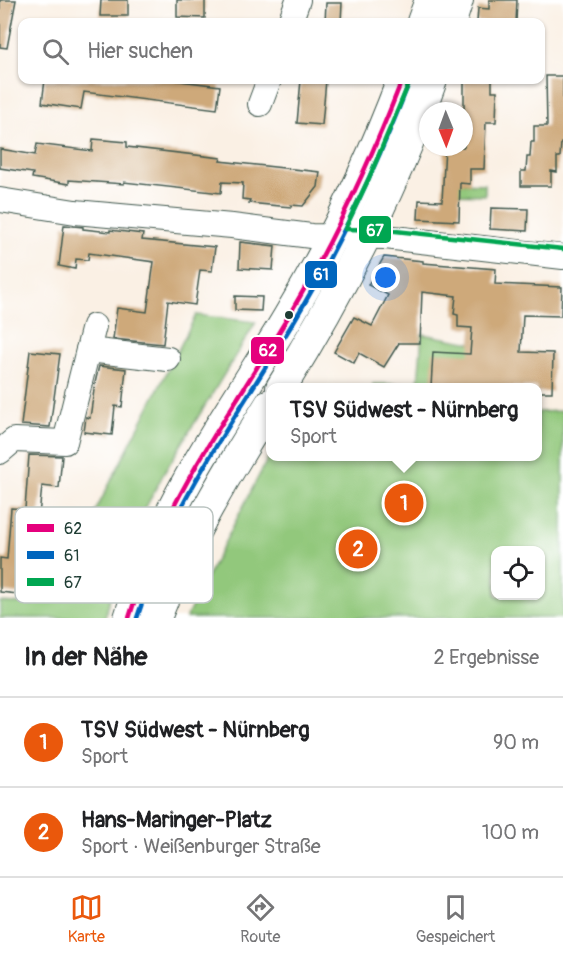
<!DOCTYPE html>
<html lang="de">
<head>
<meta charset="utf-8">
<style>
  :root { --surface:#fff; --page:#f6f6f6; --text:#202124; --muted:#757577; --line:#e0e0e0; --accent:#ea580c }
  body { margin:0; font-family:Pangolin,sans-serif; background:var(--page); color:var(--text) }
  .controls { position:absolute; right:18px; bottom:18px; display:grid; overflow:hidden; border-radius:12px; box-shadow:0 2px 4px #0004 }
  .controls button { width:54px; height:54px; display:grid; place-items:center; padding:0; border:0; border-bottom:2px solid var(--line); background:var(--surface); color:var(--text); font:30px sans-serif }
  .compass { position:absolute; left:419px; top:102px; width:54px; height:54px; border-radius:50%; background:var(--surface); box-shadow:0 2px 4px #0004; rotate:179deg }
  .you { position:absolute; left:386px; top:278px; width:21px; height:21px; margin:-15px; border:4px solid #fff; border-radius:50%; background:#1a73e8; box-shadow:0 0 0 9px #1a73e833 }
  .badge { display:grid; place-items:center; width:39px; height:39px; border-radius:50%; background:var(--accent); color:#fff; font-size:20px; font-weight:700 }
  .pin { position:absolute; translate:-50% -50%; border:3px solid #fff; box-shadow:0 2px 6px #0006 }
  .popup { position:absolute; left:266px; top:383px; width:276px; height:78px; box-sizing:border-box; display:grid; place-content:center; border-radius:12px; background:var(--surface); filter:drop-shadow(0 2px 4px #0005); font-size:20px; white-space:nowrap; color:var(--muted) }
  .popup b { font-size:22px; color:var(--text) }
  .popup::after { content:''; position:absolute; left:50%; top:100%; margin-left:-12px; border:12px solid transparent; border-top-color:var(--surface) }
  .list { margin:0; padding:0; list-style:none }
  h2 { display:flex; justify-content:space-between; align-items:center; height:78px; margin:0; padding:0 24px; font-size:26px }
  h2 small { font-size:20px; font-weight:400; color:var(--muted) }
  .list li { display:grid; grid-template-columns:39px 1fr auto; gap:18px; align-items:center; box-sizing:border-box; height:90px; padding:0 24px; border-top:2px solid var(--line) }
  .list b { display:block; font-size:22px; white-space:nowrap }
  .list p { margin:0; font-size:20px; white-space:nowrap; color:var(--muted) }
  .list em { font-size:20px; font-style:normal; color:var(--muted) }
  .icon { flex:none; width:33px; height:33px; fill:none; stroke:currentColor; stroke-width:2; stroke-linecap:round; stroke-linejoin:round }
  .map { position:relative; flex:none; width:563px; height:618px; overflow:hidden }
  .search { position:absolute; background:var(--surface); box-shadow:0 2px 4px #0004; left:18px; right:18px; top:18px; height:66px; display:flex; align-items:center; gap:15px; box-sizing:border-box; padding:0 21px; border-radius:12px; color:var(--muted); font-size:22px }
  .sheet { height:258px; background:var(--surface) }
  nav { display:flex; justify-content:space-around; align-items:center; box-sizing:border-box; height:84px; border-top:2px solid var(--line); background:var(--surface); font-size:16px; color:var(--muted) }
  nav a { display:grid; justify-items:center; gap:3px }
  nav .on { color:var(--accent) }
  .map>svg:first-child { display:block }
  .green { fill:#92c87b; stroke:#588258; stroke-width:1.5; fill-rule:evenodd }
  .building { fill:#cea97a }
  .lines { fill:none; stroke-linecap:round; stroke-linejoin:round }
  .minor-casing { stroke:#40584e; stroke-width:26 }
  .major-casing { stroke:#40584e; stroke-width:32 }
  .minor { stroke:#fff; stroke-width:24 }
  .major { stroke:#fff; stroke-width:30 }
  .bus-1-casing { stroke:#fff; stroke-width:9 }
  .bus-2-casing { stroke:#fff; stroke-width:9 }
  .bus-3-casing { stroke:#fff; stroke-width:9 }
  .bus-1 { stroke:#e5007d; stroke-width:4.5 }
  .bus-2 { stroke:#0065bd; stroke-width:4.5 }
  .bus-3 { stroke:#00a651; stroke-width:4.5 }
  .bus-dot { fill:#1f3d34; stroke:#fff; stroke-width:2 }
  .key { fill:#fff; stroke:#bcc5c2; stroke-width:1.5 }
  .key-label { font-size:16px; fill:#1f3d34 }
  .line-badge { stroke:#fff; stroke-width:2 }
  .badge-label { font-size:16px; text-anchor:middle; font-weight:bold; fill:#fff }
</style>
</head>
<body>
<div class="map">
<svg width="563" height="618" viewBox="0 0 563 618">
  <rect width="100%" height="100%" fill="#fff"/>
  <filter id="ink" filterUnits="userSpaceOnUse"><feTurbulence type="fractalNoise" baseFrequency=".0167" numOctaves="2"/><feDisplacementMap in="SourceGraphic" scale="12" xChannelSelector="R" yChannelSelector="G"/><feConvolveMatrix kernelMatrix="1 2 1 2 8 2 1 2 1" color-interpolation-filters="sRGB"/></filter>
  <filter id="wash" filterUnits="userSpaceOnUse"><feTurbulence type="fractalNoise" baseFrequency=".008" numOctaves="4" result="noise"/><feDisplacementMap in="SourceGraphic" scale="24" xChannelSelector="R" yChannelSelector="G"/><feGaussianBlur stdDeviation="1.35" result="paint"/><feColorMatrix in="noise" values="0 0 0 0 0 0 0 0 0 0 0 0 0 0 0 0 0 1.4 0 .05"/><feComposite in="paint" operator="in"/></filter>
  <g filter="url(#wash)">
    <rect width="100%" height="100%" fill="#faf0e4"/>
    <g class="green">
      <path d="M452,183l33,1v11l-33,-1z"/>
      <path d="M196,315l60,7 -92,151 -27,51 -21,51 -11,43h-105v-16l32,2 40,-47z"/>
      <path d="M422,334l84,15 -2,38 -132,1 1,-4h45z"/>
      <path d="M563,411v207h-377l84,-164v2h268v-44zM540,550v46h-44v-46z"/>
    </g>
    <g id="blocks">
      <g class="building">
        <path d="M0,0h16l-9,48 -7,-1z"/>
        <path d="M101,0h27v16h-28z"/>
        <path d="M177,0h28v18l-28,-1z"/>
        <path d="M489,0h28l-1,22h-39l1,-14 11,1z"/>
        <path d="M326,3h16l-1,19h-16z"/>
        <path d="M546,76h17v67h-2l-1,14h-3v15l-6,-1v15h-30v-15h5l1,-14h3l1,-15h3v-16h13z"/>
        <path d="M45,80h127l48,6 -3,23 -133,-17 -3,17 -39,-6z"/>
        <path d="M301,80h25l-4,45 -25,-2z"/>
        <path d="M464,80h28v11h5l-1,31h-10l-2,47h-14v15l-10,-1 -1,38 -41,-2 1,-19 23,1 3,-54h19z"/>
        <path d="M93,139l34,3v5l94,11 -1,3 100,11 -2,15 -15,19 -12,-1v2l-11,-1 -31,-3 1,-3 -8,-1 1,-16 -21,-1 -1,11 -97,-11v2l-55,-4v4l-37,-6 1,-5 -33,-5v-19l35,6 2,-11 55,7z"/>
        <path d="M491,208l37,1 -1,22 -37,-2z"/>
        <path d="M64,225l19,2v2l27,3v-2l33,4 -1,6 73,7 -3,24 -12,-1 -5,35 -27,-4 -5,43 -50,-5 4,-31 30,4 7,-50 -65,-9 -1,7 -12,-1 -1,10 -16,-3z"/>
        <path d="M240,242l35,4 -2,24 -34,-2z"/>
        <path d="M384,257l39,4v2l73,6 -1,15 67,3 -1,29 -38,-1 -2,37 32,1 -1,39h-15v-5h-106l2,-35 37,2 2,-26 -14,-1v-12l-4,-1 2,-18 -34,-4 -2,51h-21l-15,24 -25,-14 -5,10 -20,-11 20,-35 18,9 16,-31 -20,-10z"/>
        <path d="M235,296l27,1 -1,14 -26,-1z"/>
        <path d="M30,351l30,3 -10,73 -29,-2z"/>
        <path d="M99,366l27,3 -4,38 -7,-1 -3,29 -28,-3 2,-15 4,1 5,-35z"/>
        <path d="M29,455l33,1 -3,32 -17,-2 -4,39h4l-2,19 -12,-2 -3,34 3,1 -1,18 -27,-3v-34l7,1 4,-51 14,1z"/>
      </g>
    </g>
  </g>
  <g filter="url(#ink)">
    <use href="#blocks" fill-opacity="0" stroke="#40584e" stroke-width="1.5"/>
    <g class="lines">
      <g class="minor-casing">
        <g id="minor">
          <path d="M290,22l8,-22"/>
          <path d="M260,104l9,-24"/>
          <path d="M0,200l75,12 157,14 79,10 74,1 178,20"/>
          <path d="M88,350l80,9"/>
          <path d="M0,452l14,-12 51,2 29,-116"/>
        </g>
      </g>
      <g class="major-casing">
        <g id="major">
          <path d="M422,22l8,-22"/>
          <path d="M451,22l7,-22"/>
          <path d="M281,388c61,-98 113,-200 151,-308"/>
          <path d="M129,618c12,-38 26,-75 44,-110 34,-66 77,-127 115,-191 45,-75 83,-155 114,-237"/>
          <path d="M156,618c29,-76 71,-145 114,-214"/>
        </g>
      </g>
      <use href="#minor" class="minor"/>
      <use href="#major" class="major"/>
      <g class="bus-1-casing">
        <path id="bus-1" d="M129,618c12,-38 26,-75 44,-110 34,-66 77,-127 115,-191 45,-75 82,-155 114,-237"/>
      </g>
      <g class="bus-2-casing">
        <path id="bus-2" d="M137,618c12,-36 25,-72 42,-106 34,-66 77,-127 115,-191 46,-76 83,-156 115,-238"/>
      </g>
      <g class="bus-3-casing">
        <path id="bus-3" d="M409,83l-40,95 -24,51 41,1 177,19"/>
      </g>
      <use href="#bus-1" class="bus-1"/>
      <use href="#bus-2" class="bus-2"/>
      <use href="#bus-3" class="bus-3"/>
    </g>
  </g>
  <circle class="bus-dot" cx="289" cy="315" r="5"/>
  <rect x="15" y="507" width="198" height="96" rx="9" class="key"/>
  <rect x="27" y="524" width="27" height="8" fill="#e5007d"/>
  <rect x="27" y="551" width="27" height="8" fill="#0065bd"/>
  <rect x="27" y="578" width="27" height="8" fill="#00a651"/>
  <g class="key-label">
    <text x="64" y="534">62</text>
    <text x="64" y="561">61</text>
    <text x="64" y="588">67</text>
  </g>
  <g class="line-badge">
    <rect x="358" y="215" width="34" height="29" rx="6" fill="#00a651"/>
    <rect x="304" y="260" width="34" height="29" rx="6" fill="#0065bd"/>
    <rect x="250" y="336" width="35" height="29" rx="6" fill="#e5007d"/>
  </g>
  <g class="badge-label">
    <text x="375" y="236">67</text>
    <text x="321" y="280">61</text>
    <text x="268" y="356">62</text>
  </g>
</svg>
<div class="controls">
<button><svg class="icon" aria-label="locate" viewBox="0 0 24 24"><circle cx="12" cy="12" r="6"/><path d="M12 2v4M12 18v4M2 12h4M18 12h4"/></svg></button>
</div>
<svg class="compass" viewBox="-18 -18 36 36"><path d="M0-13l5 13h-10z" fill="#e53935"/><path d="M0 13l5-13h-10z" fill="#757577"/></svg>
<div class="you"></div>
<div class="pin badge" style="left:404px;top:503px">1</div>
<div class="popup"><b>TSV Südwest - Nürnberg</b>Sport</div>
<div class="pin badge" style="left:358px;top:549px">2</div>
<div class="search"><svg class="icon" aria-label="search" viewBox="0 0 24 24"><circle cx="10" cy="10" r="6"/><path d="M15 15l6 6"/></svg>Hier suchen</div>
</div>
<section class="sheet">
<h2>In der Nähe<small>2 Ergebnisse</small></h2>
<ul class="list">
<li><span class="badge">1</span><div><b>TSV Südwest - Nürnberg</b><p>Sport</p></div><em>90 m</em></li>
<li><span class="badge">2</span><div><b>Hans-Maringer-Platz</b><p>Sport · Weißenburger Straße</p></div><em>100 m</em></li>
</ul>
</section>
<nav>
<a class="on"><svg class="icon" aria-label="map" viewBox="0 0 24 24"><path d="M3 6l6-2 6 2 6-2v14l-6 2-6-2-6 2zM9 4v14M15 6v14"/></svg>Karte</a>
<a><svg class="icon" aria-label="directions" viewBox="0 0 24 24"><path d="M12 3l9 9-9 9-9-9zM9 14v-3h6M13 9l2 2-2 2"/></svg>Route</a>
<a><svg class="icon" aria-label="saved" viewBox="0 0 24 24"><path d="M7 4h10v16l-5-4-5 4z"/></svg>Gespeichert</a>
</nav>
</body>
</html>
